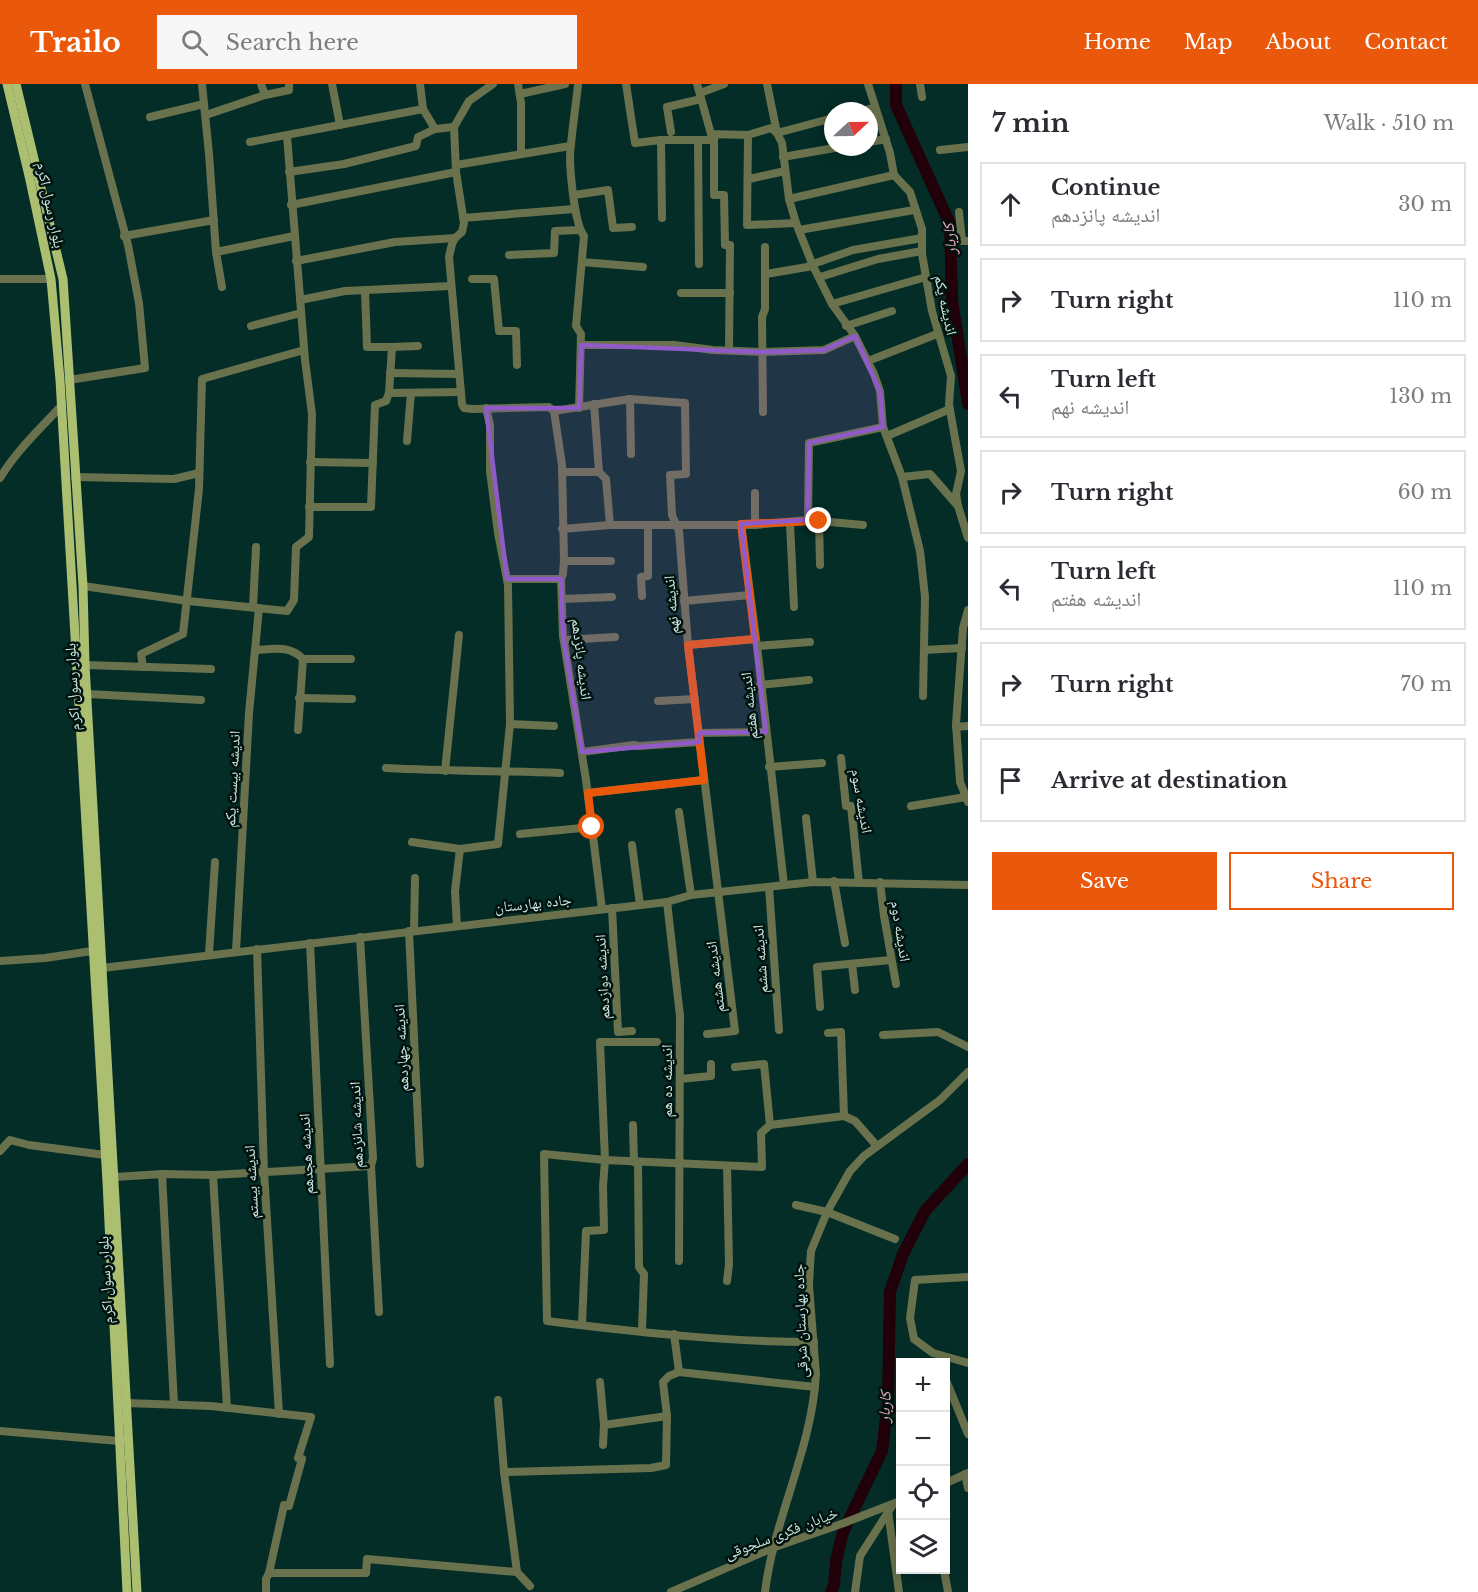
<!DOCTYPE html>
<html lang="en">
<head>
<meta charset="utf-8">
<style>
  :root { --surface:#fff; --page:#f7f7f7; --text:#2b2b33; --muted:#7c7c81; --line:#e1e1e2; --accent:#ea580c }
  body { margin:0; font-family:"Libre Baskerville","Noto Naskh Arabic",serif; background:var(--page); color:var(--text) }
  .controls { position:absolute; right:18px; bottom:18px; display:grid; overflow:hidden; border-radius:0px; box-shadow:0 3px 15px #0003 }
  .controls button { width:54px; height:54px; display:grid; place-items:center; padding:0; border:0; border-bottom:2px solid var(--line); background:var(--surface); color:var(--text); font:30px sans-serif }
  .compass { position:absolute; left:824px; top:18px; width:54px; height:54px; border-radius:50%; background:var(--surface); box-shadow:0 3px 15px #0003; rotate:68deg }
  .stop { position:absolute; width:18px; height:18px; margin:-14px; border:4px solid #ea580c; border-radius:50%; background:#fff }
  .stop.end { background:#ea580c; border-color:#fff; box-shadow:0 2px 6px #0008 }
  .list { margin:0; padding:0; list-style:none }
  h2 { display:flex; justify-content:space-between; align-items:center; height:78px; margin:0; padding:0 24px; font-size:26px }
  h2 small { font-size:20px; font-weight:400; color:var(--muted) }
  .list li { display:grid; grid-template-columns:39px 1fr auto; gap:18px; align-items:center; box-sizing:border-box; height:84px; margin:0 12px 12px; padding:0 12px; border:2px solid var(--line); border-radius:0px }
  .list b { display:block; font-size:22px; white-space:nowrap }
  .list p { margin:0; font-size:20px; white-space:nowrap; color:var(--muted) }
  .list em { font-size:20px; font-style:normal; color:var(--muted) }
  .actions { display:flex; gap:12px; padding:18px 24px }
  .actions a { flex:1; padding:14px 0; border:2px solid var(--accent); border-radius:0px; text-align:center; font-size:21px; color:var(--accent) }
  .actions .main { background:var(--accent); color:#fff }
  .icon { flex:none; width:33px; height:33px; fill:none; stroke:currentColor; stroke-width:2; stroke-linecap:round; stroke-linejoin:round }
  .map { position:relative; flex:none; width:968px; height:1508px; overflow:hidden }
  header { display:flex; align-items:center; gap:36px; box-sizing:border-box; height:84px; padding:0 30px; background:var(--accent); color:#fff }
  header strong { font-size:28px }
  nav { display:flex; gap:33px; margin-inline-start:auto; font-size:21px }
  .search { width:420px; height:54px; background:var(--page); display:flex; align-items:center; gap:15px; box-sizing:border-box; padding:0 21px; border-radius:0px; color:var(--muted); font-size:22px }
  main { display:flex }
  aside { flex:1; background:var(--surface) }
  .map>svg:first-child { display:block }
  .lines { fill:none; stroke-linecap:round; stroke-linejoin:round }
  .river { stroke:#21000a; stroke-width:12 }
  .minor { stroke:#69724d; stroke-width:8 }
  .major { stroke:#acbe6f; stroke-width:9 }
  .route { stroke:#ea580c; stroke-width:8 }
  .marked { fill:#905bc8; fill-opacity:0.2; stroke:#905bc8; stroke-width:4.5; stroke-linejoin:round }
  .labels { text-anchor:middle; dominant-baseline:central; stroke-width:5; stroke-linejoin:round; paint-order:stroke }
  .street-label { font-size:15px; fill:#cee8e2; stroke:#01130f }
  .water-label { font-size:16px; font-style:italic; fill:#faafc5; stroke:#01130f }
</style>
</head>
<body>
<header>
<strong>Trailo</strong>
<div class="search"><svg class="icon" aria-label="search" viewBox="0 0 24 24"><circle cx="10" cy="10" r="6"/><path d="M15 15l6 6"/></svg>Search here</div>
<nav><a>Home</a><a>Map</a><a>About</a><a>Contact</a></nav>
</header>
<main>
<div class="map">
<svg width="968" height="1508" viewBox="0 0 968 1508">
  <rect width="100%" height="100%" fill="#042d27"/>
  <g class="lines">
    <g class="river">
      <path d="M896,0v21l54,119 2,76 16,104"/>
      <path d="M831,1508l3,-7 2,-24 7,-29 39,-81 6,-49 2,-110 13,-38 22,-43 43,-47"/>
    </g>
    <g class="minor">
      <path d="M202,0l7,70 7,98 6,35"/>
      <path d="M261,0l4,11"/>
      <path d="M332,0l8,41"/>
      <path d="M420,0l3,25"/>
      <path d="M493,0l-24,17 -15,26 2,45 8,51 -2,9 -7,6 -3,6 -3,13 13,147 2,4 8,1 77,-2 5,4"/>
      <path d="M518,0l3,19v51"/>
      <path d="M578,0c-2,20 -5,40 -7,60 -3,17 3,79 13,92l-8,90 5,8 -2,74"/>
      <path d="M626,0l9,59 26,-3h53l1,-4"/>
      <path d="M697,0l14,50 37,1 23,-7 6,5 5,10 7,56 7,24 17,43 19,38 23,32 19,38 6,17 3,36 19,50 28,-3 28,32"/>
      <path d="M767,0l10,49 56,-15"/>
      <path d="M868,0l22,69 4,22 16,17 12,37v25l10,57 19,65 -2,29 12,66 -5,23 2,12 10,32"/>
      <path d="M920,0l2,13"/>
      <path d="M700,9l24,-9"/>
      <path d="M520,10l45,-10"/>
      <path d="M861,27l14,-3"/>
      <path d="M206,31l59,-20 24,-5v-6"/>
      <path d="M150,33l54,-13"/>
      <path d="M671,48l-4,-25 34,-8"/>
      <path d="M748,51l-1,90 49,-2"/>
      <path d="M661,56l1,78"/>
      <path d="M698,56l1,124"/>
      <path d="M714,56v55h10l1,50h5l-1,105"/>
      <path d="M250,58l173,-33 12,20 19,-2"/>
      <path d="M869,58l17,-3"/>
      <path d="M940,66l28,-3"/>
      <path d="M783,73l57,-10"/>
      <path d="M456,81l114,-19"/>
      <path d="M289,88l55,-8 72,-18 2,-9 17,-8"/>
      <path d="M749,95l36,-8"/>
      <path d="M574,111l34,-5 5,38 19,-1"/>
      <path d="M789,115l105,-24"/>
      <path d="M291,121l165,-33"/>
      <path d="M959,128l3,29h6"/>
      <path d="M463,134l111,-9"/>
      <path d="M799,146l115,-20"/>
      <path d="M124,152l90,-16"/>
      <path d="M216,168l78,-16"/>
      <path d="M509,171l45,-2 1,-22 25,-1"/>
      <path d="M296,177l99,-19 60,-4"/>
      <path d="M582,178l61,5"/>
      <path d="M813,180l40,-14 69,-12"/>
      <path d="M766,190l47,-8"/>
      <path d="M820,193l58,-18 44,-8"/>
      <path d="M0,195h51"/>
      <path d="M472,195h22l5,52h17l1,34"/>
      <path d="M365,206l2,57h25l-3,46"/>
      <path d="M681,209h49"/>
      <path d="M300,216l45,-9 106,-5"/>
      <path d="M832,220l94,-27"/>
      <path d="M251,242l50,-13"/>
      <path d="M846,242l46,-15"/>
      <path d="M581,261h93l39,5 50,2 61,-2 31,-14"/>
      <path d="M392,263l26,-1"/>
      <path d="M868,277l69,-27"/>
      <path d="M390,289l69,1"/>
      <path d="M69,296l76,-12 -6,-65 -11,-58 -43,-161"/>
      <path d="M630,315l1,55"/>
      <path d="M594,320l5,68 7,7 4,46"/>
      <path d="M554,327l76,-12 55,4 1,71 -16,1 2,40 7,16 9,114 47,386 -28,3"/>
      <path d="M554,327l8,54 2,96 -1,13 -2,5 2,57 23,144 16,129"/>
      <path d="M763,328l-1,-95 3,-8v-62"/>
      <path d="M887,352l63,-27"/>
      <path d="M407,357l4,-48"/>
      <path d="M310,378l63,1"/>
      <path d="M562,388h37"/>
      <path d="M75,393l99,2 25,-6"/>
      <path d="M902,393l18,74 5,46 -2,99"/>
      <path d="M0,394c16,-27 40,-49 62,-73"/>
      <path d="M755,409v32"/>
      <path d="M309,423h62l4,-102 11,-4 3,-8 71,-1"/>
      <path d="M808,436l1,-77 74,-16"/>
      <path d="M819,437l1,44"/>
      <path d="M790,439l4,84"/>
      <path d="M741,440l16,122 27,239"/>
      <path d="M562,445l48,-4h145l53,-5 55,5"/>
      <path d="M564,477h47"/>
      <path d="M507,495h54"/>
      <path d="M83,502l105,15 99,10 7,-11 2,-53 13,-10 3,-123 -7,-54 -18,-224"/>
      <path d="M642,512l-1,-19 7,-1v-50"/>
      <path d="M562,515l50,-2"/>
      <path d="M684,517l66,-6"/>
      <path d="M253,523l3,-60"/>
      <path d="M968,526l-5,18 -7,96 4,58 8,20"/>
      <path d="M564,556l51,-3"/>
      <path d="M688,561l67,-6"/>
      <path d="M757,562l53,-4"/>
      <path d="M256,566c17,-1 34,-5 47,9h48"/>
      <path d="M924,566l38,-2"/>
      <path d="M85,581l126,4"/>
      <path d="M143,583l-2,-13 42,-20 16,-145 3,-110 102,-29"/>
      <path d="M760,601l49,-5"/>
      <path d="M88,610l113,6"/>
      <path d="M299,614l53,1"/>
      <path d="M658,617l37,-2"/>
      <path d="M510,640l44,2"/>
      <path d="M956,643l12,-1"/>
      <path d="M298,646l5,-71"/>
      <path d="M699,649l67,-1"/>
      <path d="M582,668l52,-7 5,1 60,-4"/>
      <path d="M841,674l5,48h5l8,77"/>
      <path d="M769,683l53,-4"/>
      <path d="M386,684c58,3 116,3 174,5"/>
      <path d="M445,687l14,-136"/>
      <path d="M588,709l116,-13"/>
      <path d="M911,722l55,-9"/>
      <path d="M679,728l12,83"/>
      <path d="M806,734l7,64"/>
      <path d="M520,750l72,-7"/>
      <path d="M412,758l48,7 38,-5 12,-120 -2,-139 -10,-52 -8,-62v-46l-4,-17"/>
      <path d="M632,761l8,60"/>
      <path d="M834,797l11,62"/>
      <path d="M880,798l4,34 12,68"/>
      <path d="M769,803l10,143"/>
      <path d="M667,818l13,114 -1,245"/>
      <path d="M612,824l6,124 14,-1"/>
      <path d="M457,842l-2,-35 5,-42"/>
      <path d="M409,847l11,233"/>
      <path d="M414,847l1,-53"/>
      <path d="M360,853l13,221 -2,8 8,146"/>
      <path d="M310,859l20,421"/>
      <path d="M257,865l7,222 15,243"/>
      <path d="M236,867l13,-238 10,-105"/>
      <path d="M209,870l6,-92"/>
      <path d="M0,877l45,-3 47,-7"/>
      <path d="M852,880l3,26"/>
      <path d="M102,884l565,-66 24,-7 122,-13 155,3"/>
      <path d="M820,923l-3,-40 74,-7"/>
      <path d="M828,949l13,-1 3,84"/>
      <path d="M883,951l55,-3 30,15"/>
      <path d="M735,983l29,-3 6,61"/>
      <path d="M680,995l31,-3v-12"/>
      <path d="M633,1041l1,37"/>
      <path d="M0,1067l10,-11 19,5 76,10"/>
      <path d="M638,1078l1,105 5,7 -2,56"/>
      <path d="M727,1082l2,98 -2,17"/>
      <path d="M162,1090l12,230"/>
      <path d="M213,1091l14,233"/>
      <path d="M115,1093l47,-3 51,1 158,-9"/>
      <path d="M796,1121l31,7 68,27"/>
      <path d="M968,1193l-53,3 -5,38 4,21 19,14 35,10"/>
      <path d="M582,1241l4,-94 18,-1 -1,-44 2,-26 -5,-118h57"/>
      <path d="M674,1250l5,38 136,15"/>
      <path d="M814,1258c-88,0 -180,-10 -267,-21l-3,-167 61,6 157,7 -1,-34 9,-8 74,-9 11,5 22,25"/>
      <path d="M946,1296l22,54"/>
      <path d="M600,1298l4,43 -1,20"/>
      <path d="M498,1316l6,72 13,100 13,14"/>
      <path d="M126,1319l85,3 100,11 -13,41 4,1 -13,47 -5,-1 -15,68"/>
      <path d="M604,1341l63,-9"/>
      <path d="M0,1347l119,10"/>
      <path d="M504,1388l147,-4 15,-3 1,-49 -4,-34 6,-6 10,-4"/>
      <path d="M965,1390l3,14"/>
      <path d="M946,1399l22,-10"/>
      <path d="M888,1427l11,81"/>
      <path d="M944,1486l4,22"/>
      <path d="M266,1508v-13l3,-6h97l1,-14 150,13"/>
      <path d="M671,1508l104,-45 69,-24 56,-22"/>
      <path d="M765,1508c9,-74 47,-143 51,-218l-7,-88 1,-21 1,-14 16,-39 23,-41 14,-15 76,-56 28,-28"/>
      <path d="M855,1508l5,-36 32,-50"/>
    </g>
    <g class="major">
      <path d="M7,0l23,96 21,99 9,101 47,802 20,410"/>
      <path d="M16,0l47,195 20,307 2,79 52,927"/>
    </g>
  </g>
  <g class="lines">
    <path class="route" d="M592,743l-4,-34 116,-13 -16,-135 67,-6 -14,-115 78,-3"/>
  </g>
  <path class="marked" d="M855,252l25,55 3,36 -74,16 -1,77 -67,4 25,208 -67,1v9l-117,10 -19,-116 -2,-57h-54l-21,-171h93l2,-63 182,7 61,-2z"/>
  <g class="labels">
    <g class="street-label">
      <text transform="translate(51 121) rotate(78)">بلوار رسول اکرم</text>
      <text transform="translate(946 221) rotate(78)">اندیشه یکم</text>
      <text transform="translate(671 521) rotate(-95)">اندیشه نهم</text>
      <text transform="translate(582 575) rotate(83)">اندیشه پانزدهم</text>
      <text transform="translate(72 603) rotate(-93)">بلوار رسول اکرم</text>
      <text transform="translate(749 622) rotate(-96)">اندیشه هفتم</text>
      <text transform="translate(232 695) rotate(-87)">اندیشه بیست یکم</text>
      <text transform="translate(862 717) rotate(80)">اندیشه سوم</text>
      <text transform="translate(533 819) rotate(-6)">جاده بهارستان</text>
      <text transform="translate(901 847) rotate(81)">اندیشه دوم</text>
      <text transform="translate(760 875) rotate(-94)">اندیشه ششم</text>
      <text transform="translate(602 893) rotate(-93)">اندیشه دوازدهم</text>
      <text transform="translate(715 893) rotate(-97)">اندیشه هشتم</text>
      <text transform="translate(401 964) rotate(-93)">اندیشه چهاردهم</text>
      <text transform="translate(666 997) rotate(-90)">اندیشه ده هم</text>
      <text transform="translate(356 1041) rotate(-92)">اندیشه شانزدهم</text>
      <text transform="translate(306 1070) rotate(-93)">اندیشه هجدهم</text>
      <text transform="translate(251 1098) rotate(-93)">اندیشه بیستم</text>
      <text transform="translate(105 1196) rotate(-93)">بلوار رسول اکرم</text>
      <text transform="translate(800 1237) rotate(-92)">جاده بهارستان شرقی</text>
      <text transform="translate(781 1449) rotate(-21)">خیابان فکری سلجوقی</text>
    </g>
    <g class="water-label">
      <text transform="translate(949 155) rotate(-96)">کاربار</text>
      <text transform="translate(884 1323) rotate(-87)">کاربار</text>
    </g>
  </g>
</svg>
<div class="controls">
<button>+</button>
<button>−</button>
<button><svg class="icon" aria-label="locate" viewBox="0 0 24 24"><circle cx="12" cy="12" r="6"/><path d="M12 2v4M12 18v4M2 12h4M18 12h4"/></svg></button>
<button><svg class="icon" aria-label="layers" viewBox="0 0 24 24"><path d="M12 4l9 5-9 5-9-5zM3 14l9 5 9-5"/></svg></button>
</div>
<svg class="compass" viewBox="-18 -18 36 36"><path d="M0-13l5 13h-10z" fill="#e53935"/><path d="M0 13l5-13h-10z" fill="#7c7c81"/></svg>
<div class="stop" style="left:592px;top:743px"></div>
<div class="stop end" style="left:819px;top:437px"></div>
</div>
<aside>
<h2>7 min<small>Walk · 510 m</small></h2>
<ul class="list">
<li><svg class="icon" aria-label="ahead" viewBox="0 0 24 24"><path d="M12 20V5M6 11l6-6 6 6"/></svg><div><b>Continue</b><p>اندیشه پانزدهم</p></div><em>30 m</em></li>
<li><svg class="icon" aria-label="right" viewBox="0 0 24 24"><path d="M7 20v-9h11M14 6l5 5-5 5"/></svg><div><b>Turn right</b></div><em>110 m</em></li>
<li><svg class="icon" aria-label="left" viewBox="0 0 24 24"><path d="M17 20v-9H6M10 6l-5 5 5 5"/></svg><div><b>Turn left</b><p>اندیشه نهم</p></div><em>130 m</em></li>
<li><svg class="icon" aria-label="right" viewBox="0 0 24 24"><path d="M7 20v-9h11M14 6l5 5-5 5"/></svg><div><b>Turn right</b></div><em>60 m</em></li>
<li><svg class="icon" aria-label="left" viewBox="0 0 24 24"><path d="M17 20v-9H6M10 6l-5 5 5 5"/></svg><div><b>Turn left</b><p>اندیشه هفتم</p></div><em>110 m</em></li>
<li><svg class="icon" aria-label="right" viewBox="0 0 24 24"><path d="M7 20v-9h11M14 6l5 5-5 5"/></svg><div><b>Turn right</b></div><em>70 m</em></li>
<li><svg class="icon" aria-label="arrive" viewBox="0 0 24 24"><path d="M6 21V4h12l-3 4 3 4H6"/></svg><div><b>Arrive at destination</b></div></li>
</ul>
<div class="actions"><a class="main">Save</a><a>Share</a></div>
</aside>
</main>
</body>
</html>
